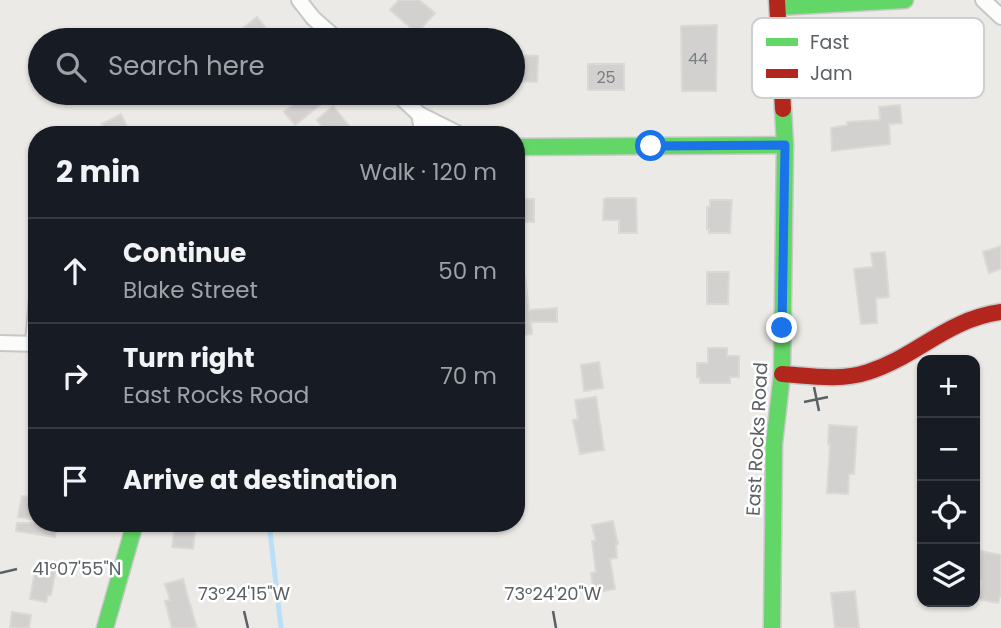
<!DOCTYPE html>
<html lang="en">
<head>
<meta charset="utf-8">
<style>
  :root { --surface:#171b24; --page:#20242c; --text:#f1f3f6; --muted:#9ea1a6; --line:#363941 }
  body { margin:0; font-family:Poppins,sans-serif; background:var(--page); color:var(--text) }
  .controls { position:absolute; right:21px; bottom:21px; display:grid; overflow:hidden; border-radius:14px; box-shadow:0 2px 5px #0004 }
  .controls button { width:63px; height:63px; display:grid; place-items:center; padding:0; border:0; border-bottom:2px solid var(--line); background:var(--surface); color:var(--text); font:35px sans-serif }
  .stop { position:absolute; width:21px; height:21px; margin:-16px; border:5px solid #1a73e8; border-radius:50%; background:#fff }
  .stop.end { background:#1a73e8; border-color:#fff; box-shadow:0 2px 7px #0008 }
  .list { margin:0; padding:0; list-style:none }
  h2 { display:flex; justify-content:space-between; align-items:center; height:91px; margin:0; padding:0 28px; font-size:30px }
  h2 small { font-size:23px; font-weight:400; color:var(--muted) }
  .list li { display:grid; grid-template-columns:46px 1fr auto; gap:21px; align-items:center; box-sizing:border-box; height:105px; padding:0 28px; border-top:2px solid var(--line) }
  .list b { display:block; font-size:26px; white-space:nowrap }
  .list p { margin:0; font-size:23px; white-space:nowrap; color:var(--muted) }
  .list em { font-size:23px; font-style:normal; color:var(--muted) }
  .icon { flex:none; width:38px; height:38px; fill:none; stroke:currentColor; stroke-width:2; stroke-linecap:round; stroke-linejoin:round }
  .map { position:relative; flex:none; width:1001px; height:628px; overflow:hidden }
  .search { position:absolute; background:var(--surface); box-shadow:0 2px 5px #0004; left:28px; top:28px; width:497px; height:77px; display:flex; align-items:center; gap:18px; box-sizing:border-box; padding:0 24px; border-radius:38px; color:var(--muted); font-size:26px }
  .panel { position:absolute; background:var(--surface); box-shadow:0 2px 5px #0004; left:28px; top:126px; width:497px; height:406px; border-radius:28px }
  .map>svg:first-child { display:block }
  .lines { fill:none; stroke-linecap:round; stroke-linejoin:round }
  .stream { stroke:#b9e0f8; stroke-width:5 }
  .building { fill:#d3d1cf; stroke:#dcd9d5; stroke-width:2 }
  .street-casing { stroke:#c7c7c6; stroke-width:18 }
  .fast-casing { stroke:#c8c8c8; stroke-width:19 }
  .jam-casing { stroke:#c8c8c8; stroke-width:19 }
  .street { stroke:#fcfcfb; stroke-width:14 }
  .fast { stroke:#63d668; stroke-width:16 }
  .jam { stroke:#b3261e; stroke-width:16 }
  .route { stroke:#1a73e8; stroke-width:9 }
  .ticks { fill:none; stroke:#5b6065; stroke-width:2.5 }
  .labels { text-anchor:middle; dominant-baseline:central; stroke-width:5; stroke-linejoin:round; paint-order:stroke }
  .number-label { font-size:16px; fill:#7a7e80 }
  .street-label { font-size:19px; fill:#5b6065; stroke:#fff }
  .key { fill:#fff; stroke:#cecfd1; stroke-width:2 }
  .key-label { font-size:19px; fill:#5b6065 }
  .ticks-label { font-size:18px; text-anchor:middle; fill:#5b6065; stroke:#fff; stroke-width:5; stroke-linejoin:round; paint-order:stroke }
</style>
</head>
<body>
<div class="map">
<svg width="1001" height="628" viewBox="0 0 1001 628">
  <rect width="100%" height="100%" fill="#eceae6"/>
  <g class="lines">
    <path class="stream" d="M269,523l12,105"/>
  </g>
  <g class="building">
    <path d="M399,0h20l16,13 -18,20 -27,-23z"/>
    <path d="M257,17l13,16 -8,7h-34z"/>
    <path d="M717,25l-1,66h-34l-1,-65z"/>
    <path d="M513,55l25,1 -1,26 -24,-1z"/>
    <rect x="588" y="64" width="36" height="26"/>
    <path d="M307,93l13,12 -25,20 -11,-13z"/>
    <path d="M900,105l2,18 -13,1 1,20 -58,7 -1,-23 16,-3v-3l33,-2 -1,-13z"/>
    <path d="M333,106l16,20 -10,9h-10l-12,-15z"/>
    <path d="M121,114l10,21h-23l-6,-11z"/>
    <path d="M607,198h29l1,35h-18v-13h-16l1,-21z"/>
    <rect x="516" y="199" width="18" height="23"/>
    <path d="M710,200h22l-2,33h-21v-4h-2v-22h3z"/>
    <path d="M1001,246v23l-12,4 -6,-21z"/>
    <path d="M885,252l4,45 -13,1 1,25 -16,1 -7,-55 19,-2 -2,-14z"/>
    <path d="M707,272h22l-1,32h-21z"/>
    <path d="M516,277h9l4,33 28,-2v14h-26l1,12 -16,2z"/>
    <path d="M708,348h19v8h12v21h-9v6h-30v-5l-3,-1v-14h11z"/>
    <path d="M599,362l4,26 -19,3 -3,-26z"/>
    <path d="M596,397l8,53 -24,4 -7,-34 5,-1 -3,-19z"/>
    <path d="M829,425l28,2 -3,47h-5l-1,20 -21,-1 3,-49h-2z"/>
    <path d="M22,496l15,2v22l-19,-3z"/>
    <path d="M613,521l5,23h-2l1,14 -7,1 5,30 -21,4 -3,-20 5,-1 -4,-31h4l-4,-16z"/>
    <path d="M17,523h40l-2,14 -39,-6z"/>
    <path d="M175,523h21l-3,26 -21,-2z"/>
    <path d="M981,551l20,4v37l-3,11 -20,-4 4,-18 -7,-2z"/>
    <path d="M36,565l20,4 -5,26h-3l-2,7 -16,-3z"/>
    <path d="M183,579l4,15 10,34h-25l-7,-27 5,-1 -5,-16z"/>
    <path d="M855,591l4,37h-24l-4,-35z"/>
    <path d="M12,612l19,3 -2,13h-19z"/>
  </g>
  <g class="lines">
    <g class="street-casing">
      <g id="street">
        <path d="M299,0l14,18 25,22"/>
        <path d="M983,0l18,17"/>
        <path d="M396,93l23,21 42,21"/>
        <path d="M419,114l4,21"/>
        <path d="M33,342l4,-44"/>
        <path d="M0,343l37,1"/>
      </g>
    </g>
    <g class="fast-casing">
      <g id="fast">
        <path d="M778,7l127,-7"/>
        <path d="M516,147l269,-2"/>
        <path d="M105,628l30,-105"/>
        <path d="M772,628l2,-184 8,-70 3,-229 -2,-36"/>
      </g>
    </g>
    <g class="jam-casing">
      <g id="jam">
        <path d="M777,0l6,109"/>
        <path d="M782,374c29,2 59,7 86,-2 50,-16 77,-52 133,-60"/>
      </g>
    </g>
    <use href="#street" class="street"/>
    <use href="#fast" class="fast"/>
    <use href="#jam" class="jam"/>
  </g>
  <g class="lines">
    <path class="route" d="M651,146l134,-1 -3,183"/>
  </g>
  <path class="ticks" d="M814,387l5,24M804,402l24,-5M0,573l17,-4M244,611l4,17M553,611l3,17"/>
  <g class="labels">
    <g class="number-label">
      <text x="698" y="58">44</text>
      <text x="606" y="77">25</text>
    </g>
    <g class="street-label">
      <text transform="translate(757 439) rotate(-87)">East Rocks Road</text>
    </g>
  </g>
  <rect x="752" y="18" width="232" height="80" rx="10" class="key"/>
  <rect x="766" y="38" width="32" height="8" fill="#63d668"/>
  <rect x="766" y="69" width="32" height="9" fill="#b3261e"/>
  <g class="key-label">
    <text x="810" y="49">Fast</text>
    <text x="810" y="80">Jam</text>
  </g>
  <g class="ticks-label">
    <text x="77" y="575">41°07'55"N</text>
    <text x="244" y="600">73°24'15"W</text>
    <text x="553" y="600">73°24'20"W</text>
  </g>
</svg>
<div class="controls">
<button>+</button>
<button>−</button>
<button><svg class="icon" aria-label="locate" viewBox="0 0 24 24"><circle cx="12" cy="12" r="6"/><path d="M12 2v4M12 18v4M2 12h4M18 12h4"/></svg></button>
<button><svg class="icon" aria-label="layers" viewBox="0 0 24 24"><path d="M12 4l9 5-9 5-9-5zM3 14l9 5 9-5"/></svg></button>
</div>
<div class="stop" style="left:651px;top:146px"></div>
<div class="stop end" style="left:782px;top:328px"></div>
<div class="search"><svg class="icon" aria-label="search" viewBox="0 0 24 24"><circle cx="10" cy="10" r="6"/><path d="M15 15l6 6"/></svg>Search here</div>
<section class="panel">
<h2>2 min<small>Walk · 120 m</small></h2>
<ul class="list">
<li><svg class="icon" aria-label="ahead" viewBox="0 0 24 24"><path d="M12 20V5M6 11l6-6 6 6"/></svg><div><b>Continue</b><p>Blake Street</p></div><em>50 m</em></li>
<li><svg class="icon" aria-label="right" viewBox="0 0 24 24"><path d="M7 20v-9h11M14 6l5 5-5 5"/></svg><div><b>Turn right</b><p>East Rocks Road</p></div><em>70 m</em></li>
<li><svg class="icon" aria-label="arrive" viewBox="0 0 24 24"><path d="M6 21V4h12l-3 4 3 4H6"/></svg><div><b>Arrive at destination</b></div></li>
</ul>
</section>
</div>
</body>
</html>
